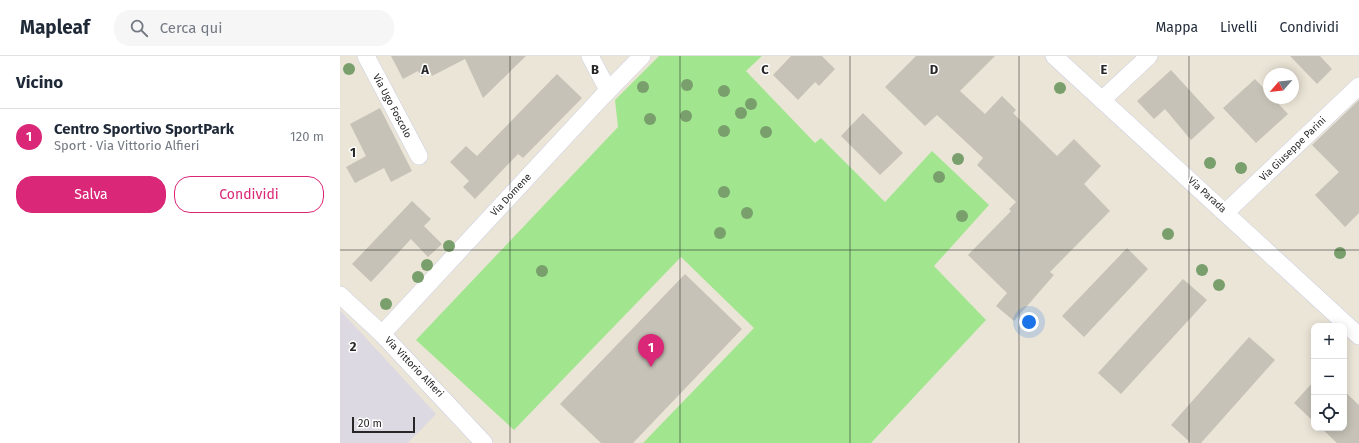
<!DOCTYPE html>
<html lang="it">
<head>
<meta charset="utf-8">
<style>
  :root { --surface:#fff; --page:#f6f6f7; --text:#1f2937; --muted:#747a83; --line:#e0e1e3; --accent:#db2777 }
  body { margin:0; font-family:"Fira Sans",sans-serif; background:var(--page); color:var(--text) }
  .controls { position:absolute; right:12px; bottom:12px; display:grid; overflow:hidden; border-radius:8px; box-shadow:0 2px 10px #0003 }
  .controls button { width:36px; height:36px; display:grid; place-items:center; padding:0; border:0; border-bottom:1px solid var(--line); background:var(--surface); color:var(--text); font:20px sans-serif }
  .compass { position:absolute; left:923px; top:12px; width:36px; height:36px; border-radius:50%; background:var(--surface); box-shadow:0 2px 10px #0003; rotate:242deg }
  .scale { position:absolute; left:12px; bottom:10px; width:63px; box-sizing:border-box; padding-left:4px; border:2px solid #272727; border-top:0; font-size:11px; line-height:14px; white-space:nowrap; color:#272727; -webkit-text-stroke:3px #fff; paint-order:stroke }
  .you { position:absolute; left:689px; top:266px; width:14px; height:14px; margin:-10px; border:3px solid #fff; border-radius:50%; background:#1a73e8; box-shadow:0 0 0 6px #1a73e833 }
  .badge { display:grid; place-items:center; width:26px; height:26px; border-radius:50%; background:var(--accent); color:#fff; font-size:13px; font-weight:700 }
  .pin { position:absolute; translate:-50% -33px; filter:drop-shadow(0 1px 2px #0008) }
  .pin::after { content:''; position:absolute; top:21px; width:14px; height:12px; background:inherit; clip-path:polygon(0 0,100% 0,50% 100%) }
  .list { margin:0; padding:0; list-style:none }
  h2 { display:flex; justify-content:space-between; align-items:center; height:52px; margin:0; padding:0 16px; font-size:17px }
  h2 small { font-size:13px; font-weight:400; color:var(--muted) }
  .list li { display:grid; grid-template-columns:26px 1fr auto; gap:12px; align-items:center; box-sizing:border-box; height:56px; padding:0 16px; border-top:1px solid var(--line) }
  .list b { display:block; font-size:15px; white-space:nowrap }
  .list p { margin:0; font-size:13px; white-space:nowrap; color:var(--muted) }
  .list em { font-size:13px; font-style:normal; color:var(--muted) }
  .actions { display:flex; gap:8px; padding:12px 16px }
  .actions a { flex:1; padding:9px 0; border:1px solid var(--accent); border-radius:16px; text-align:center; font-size:14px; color:var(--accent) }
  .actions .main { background:var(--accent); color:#fff }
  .icon { flex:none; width:22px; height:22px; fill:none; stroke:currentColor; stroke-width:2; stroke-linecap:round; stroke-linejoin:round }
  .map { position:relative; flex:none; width:1019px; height:387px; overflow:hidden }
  header { display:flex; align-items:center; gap:24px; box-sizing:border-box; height:56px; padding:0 20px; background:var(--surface); border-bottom:1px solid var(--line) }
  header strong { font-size:19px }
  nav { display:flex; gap:22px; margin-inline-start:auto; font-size:14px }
  .search { width:280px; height:36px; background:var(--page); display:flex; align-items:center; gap:10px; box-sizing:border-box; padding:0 14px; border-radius:16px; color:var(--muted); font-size:15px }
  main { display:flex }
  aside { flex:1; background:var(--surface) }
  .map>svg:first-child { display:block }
  .industrial { fill:#ddd9e2 }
  .green { fill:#a1e68f }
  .building { fill:#c6c2b7 }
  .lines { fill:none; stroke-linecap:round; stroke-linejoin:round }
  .minor-casing { stroke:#cccee2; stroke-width:18 }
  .minor { stroke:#fff; stroke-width:17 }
  .tree { fill:#799f6c }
  .grid { fill:none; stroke:#272727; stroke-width:1; stroke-opacity:0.55 }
  .labels { text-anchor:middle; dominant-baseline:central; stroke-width:3; stroke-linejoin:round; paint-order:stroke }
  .street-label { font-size:10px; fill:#272727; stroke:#fff }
  .grid-label { font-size:13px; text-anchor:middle; font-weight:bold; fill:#272727; stroke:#fff; stroke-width:3; stroke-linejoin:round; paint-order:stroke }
</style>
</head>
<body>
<header>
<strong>Mapleaf</strong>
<div class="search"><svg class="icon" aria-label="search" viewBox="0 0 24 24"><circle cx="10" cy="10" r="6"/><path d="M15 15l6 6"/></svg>Cerca qui</div>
<nav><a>Mappa</a><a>Livelli</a><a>Condividi</a></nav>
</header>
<main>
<aside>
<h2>Vicino<small></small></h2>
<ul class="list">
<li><span class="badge">1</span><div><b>Centro Sportivo SportPark</b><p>Sport · Via Vittorio Alfieri</p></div><em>120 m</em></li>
</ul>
<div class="actions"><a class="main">Salva</a><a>Condividi</a></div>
</aside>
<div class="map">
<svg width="1019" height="387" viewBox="0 0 1019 387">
  <rect width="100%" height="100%" fill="#ebe5d7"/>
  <path class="industrial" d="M0,254l96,104 -28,29h-68z"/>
  <path class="green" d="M319,0h103l-16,15 69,72 6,-5 64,64 47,-51 57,54 -55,61 52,54 -115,123h-228l111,-115 -73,-71 -167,173 -98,-90 202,-213 -3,-27z"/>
  <g class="building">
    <path d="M51,0h135l-43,42 -18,-39 -33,17 -2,-4 -9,5 -3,-6 -15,8z"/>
    <path d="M451,0h31l13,13 -16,17 -4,-4 -17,18 -25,-25z"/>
    <path d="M576,0h79l-35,35 25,23 17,-18 14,14 -3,3 44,43 17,-17 27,27 -17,18 26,27 -60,61 4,3 -40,46 -18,-15 11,-13 -39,-38 43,-44 -2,-2 7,-7 -39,-37 6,-7 -46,-43 -12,11 -40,-39z"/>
    <path d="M950,0h30l12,13 -15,15z"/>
    <path d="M831,14l44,48 -24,22 -26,-31 -11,10 -17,-18z"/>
    <path d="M217,18l25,24 -59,60 -5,-4 -43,45 -12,-12 6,-6 -19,-19 16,-16 11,10z"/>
    <path d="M915,23l14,15v4h4l15,16 -32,29 -33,-35z"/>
    <path d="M1019,44v113l-14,14 -30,-32 24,-23 -27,-27z"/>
    <path d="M40,52l32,63 -21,11 -7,-14 -29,15 -9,-16 20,-11 -16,-32z"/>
    <path d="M523,57l40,40 -23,22 -39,-39z"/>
    <path d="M72,145l19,18 -7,7 18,18 -14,13 -17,-18 -40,43 -19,-18z"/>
    <path d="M787,192l21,21 -64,68 -22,-21z"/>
    <path d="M345,218l57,55 -109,114h-32l-41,-39z"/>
    <path d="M843,223l24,21 -86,94 -23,-21z"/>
    <path d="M909,281l26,23 -74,83h-10l-20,-18z"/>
    <path d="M974,325v41l-20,-19z"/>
    <path d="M1004,335l15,14v38h-22l-16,-15h23z"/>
  </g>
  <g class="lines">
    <g class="minor-casing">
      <g id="minor">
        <path d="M26,0l53,100"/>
        <path d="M250,0l18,34"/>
        <path d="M714,0l305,280"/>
        <path d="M762,44l47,-44"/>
        <path d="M886,156l133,-126"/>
        <path d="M0,239l42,39 102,109"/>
        <path d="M42,278l219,-236 41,-42"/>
      </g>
    </g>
    <use href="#minor" class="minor"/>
  </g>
  <g class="tree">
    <circle cx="9" cy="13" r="6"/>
    <circle cx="347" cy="29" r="6"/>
    <circle cx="303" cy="31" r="6"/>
    <circle cx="720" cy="32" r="6"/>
    <circle cx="384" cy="35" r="6"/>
    <circle cx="411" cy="48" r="6"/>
    <circle cx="401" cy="57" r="6"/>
    <circle cx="346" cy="60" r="6"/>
    <circle cx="310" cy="63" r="6"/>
    <circle cx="384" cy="75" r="6"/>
    <circle cx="426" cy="76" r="6"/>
    <circle cx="618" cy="103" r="6"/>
    <circle cx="870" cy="107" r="6"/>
    <circle cx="901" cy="112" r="6"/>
    <circle cx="599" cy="121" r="6"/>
    <circle cx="384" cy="136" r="6"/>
    <circle cx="407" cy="157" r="6"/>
    <circle cx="622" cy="160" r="6"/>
    <circle cx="380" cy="177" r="6"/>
    <circle cx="828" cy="178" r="6"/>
    <circle cx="109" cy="190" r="6"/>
    <circle cx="1000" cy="197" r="6"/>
    <circle cx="87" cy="209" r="6"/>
    <circle cx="862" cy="214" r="6"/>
    <circle cx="202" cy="215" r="6"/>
    <circle cx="78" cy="221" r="6"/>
    <circle cx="879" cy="229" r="6"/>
    <circle cx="46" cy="248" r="6"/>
  </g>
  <path class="grid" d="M170,0v387M340,0v387M510,0v387M679,0v387M849,0v387M0,194h1019"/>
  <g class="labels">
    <g class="street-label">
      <text transform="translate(52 50) rotate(62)">Via Ugo Foscolo</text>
      <text transform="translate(953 93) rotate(-44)">Via Giuseppe Parini</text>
      <text transform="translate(171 139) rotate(-47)">Via Domene</text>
      <text transform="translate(867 139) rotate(42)">Via Parada</text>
      <text transform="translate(74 311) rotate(46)">Via Vittorio Alfieri</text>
    </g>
  </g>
  <g class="grid-label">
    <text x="85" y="18">A</text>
    <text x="255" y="18">B</text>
    <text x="425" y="18">C</text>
    <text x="594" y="18">D</text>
    <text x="764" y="18">E</text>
    <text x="13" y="101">1</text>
    <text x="13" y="295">2</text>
  </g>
</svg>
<div class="controls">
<button>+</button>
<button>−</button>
<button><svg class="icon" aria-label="locate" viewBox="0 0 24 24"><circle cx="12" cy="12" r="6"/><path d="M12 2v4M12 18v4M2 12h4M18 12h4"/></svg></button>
</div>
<svg class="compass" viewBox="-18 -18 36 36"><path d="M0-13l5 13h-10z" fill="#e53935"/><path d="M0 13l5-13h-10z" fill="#747a83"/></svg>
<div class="scale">20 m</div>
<div class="you"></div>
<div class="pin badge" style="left:311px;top:311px">1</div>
</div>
</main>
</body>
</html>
